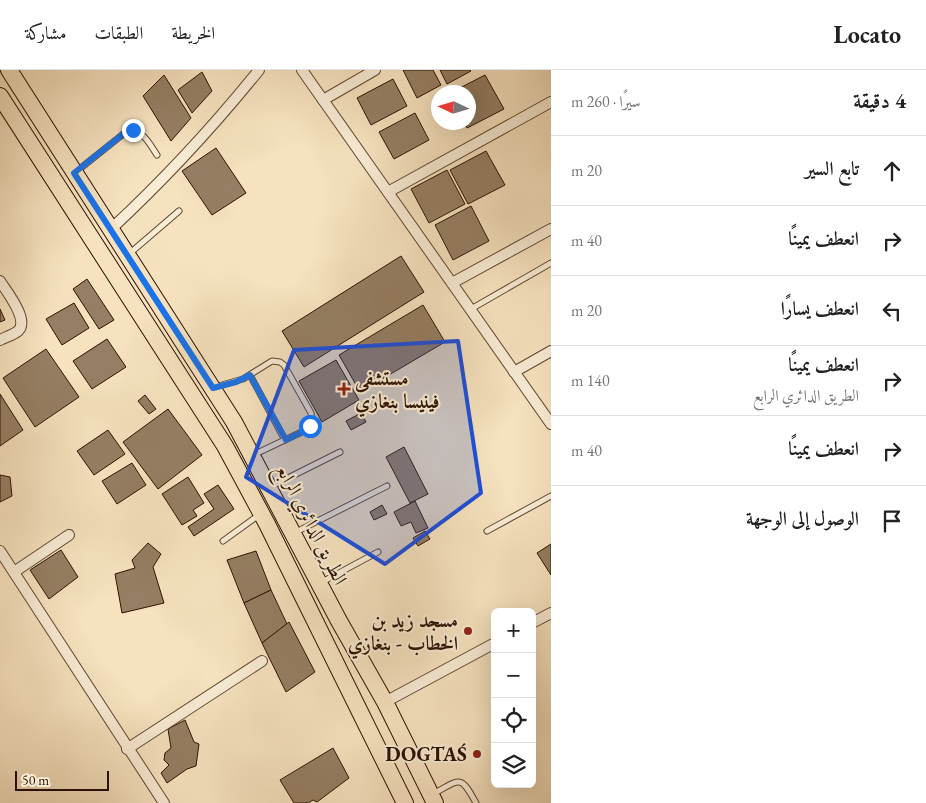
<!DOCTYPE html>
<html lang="ar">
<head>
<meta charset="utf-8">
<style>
  :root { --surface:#fff; --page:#f6f6f6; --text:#222; --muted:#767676; --line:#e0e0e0 }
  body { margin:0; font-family:"EB Garamond",Amiri,serif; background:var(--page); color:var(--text); direction:rtl }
  .controls { position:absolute; right:15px; bottom:15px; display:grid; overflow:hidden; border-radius:8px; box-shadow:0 5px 20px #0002 }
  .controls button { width:45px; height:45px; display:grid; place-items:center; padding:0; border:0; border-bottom:1px solid var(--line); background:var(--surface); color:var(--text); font:25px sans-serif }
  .compass { position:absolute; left:431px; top:15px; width:45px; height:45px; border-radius:50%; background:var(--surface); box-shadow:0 5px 20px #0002; rotate:274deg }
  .scale { position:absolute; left:15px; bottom:12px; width:94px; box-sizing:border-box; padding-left:5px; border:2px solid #2c1200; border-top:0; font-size:14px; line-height:18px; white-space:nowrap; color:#2c1200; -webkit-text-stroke:4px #f9ecd5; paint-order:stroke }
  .stop { position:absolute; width:15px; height:15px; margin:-11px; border:4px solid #1a73e8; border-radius:50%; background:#fff }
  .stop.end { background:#1a73e8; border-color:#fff; box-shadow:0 1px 5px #0008 }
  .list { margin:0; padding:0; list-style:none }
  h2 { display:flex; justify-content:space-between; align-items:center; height:65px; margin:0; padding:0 20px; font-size:21px }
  h2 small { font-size:16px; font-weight:400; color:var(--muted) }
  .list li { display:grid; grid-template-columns:32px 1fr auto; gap:15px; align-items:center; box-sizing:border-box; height:70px; padding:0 20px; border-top:1px solid var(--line) }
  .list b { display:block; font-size:19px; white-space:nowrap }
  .list p { margin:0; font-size:16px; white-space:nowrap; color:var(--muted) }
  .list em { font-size:16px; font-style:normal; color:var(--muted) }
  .icon { flex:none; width:28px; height:28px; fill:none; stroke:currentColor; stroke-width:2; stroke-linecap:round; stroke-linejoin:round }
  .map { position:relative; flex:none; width:551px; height:733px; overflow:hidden; direction:ltr }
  header { display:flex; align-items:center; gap:30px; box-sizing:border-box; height:70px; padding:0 25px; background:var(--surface); border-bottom:1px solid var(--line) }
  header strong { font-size:24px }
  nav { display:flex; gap:28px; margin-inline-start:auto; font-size:18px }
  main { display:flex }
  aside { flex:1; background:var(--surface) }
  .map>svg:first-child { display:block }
  .building { fill:#957e63; stroke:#2c1200 }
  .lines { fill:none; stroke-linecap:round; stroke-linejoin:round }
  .lane-casing { stroke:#5e4630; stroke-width:7 }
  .street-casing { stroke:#5e4630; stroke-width:12 }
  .primary-casing { stroke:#2c1200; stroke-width:18 }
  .lane { stroke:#f9ecd5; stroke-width:5 }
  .street { stroke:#f9ecd5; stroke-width:10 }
  .primary { stroke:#f6e2bf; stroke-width:16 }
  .route { stroke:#1a73e8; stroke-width:6 }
  .marked { fill:#1d4ed8; fill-opacity:0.2; stroke:#1d4ed8; stroke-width:4; stroke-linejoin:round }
  .poi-dot { fill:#8f2418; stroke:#f9ecd5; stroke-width:2 }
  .labels { text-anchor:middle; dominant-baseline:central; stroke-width:4; stroke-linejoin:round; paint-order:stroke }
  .poi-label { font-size:20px; font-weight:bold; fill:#2c1200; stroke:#f9ecd5; text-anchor:end }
  .street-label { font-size:20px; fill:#2c1200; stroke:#f9ecd5 }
</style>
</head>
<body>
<header>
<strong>Locato</strong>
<nav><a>الخريطة</a><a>الطبقات</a><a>مشاركة</a></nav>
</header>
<main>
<aside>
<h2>4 دقيقة<small>سيرًا · 260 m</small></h2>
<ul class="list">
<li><svg class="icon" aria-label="ahead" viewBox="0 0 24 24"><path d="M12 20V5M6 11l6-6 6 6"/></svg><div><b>تابع السير</b></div><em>20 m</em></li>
<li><svg class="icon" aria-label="right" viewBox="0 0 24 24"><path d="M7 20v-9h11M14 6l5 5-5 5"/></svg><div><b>انعطف يمينًا</b></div><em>40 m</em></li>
<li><svg class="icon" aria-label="left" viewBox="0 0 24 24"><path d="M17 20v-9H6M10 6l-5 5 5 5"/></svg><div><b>انعطف يسارًا</b></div><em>20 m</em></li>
<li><svg class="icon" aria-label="right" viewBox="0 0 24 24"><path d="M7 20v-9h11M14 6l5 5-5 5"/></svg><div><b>انعطف يمينًا</b><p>الطريق الدائري الرابع</p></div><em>140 m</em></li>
<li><svg class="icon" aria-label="right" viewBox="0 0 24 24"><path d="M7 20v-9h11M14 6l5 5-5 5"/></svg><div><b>انعطف يمينًا</b></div><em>40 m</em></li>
<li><svg class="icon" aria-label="arrive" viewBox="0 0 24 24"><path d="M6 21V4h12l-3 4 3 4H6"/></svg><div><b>الوصول إلى الوجهة</b></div></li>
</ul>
</aside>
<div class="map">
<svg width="551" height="733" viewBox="0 0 551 733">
  <rect width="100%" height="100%" fill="#f6e2bf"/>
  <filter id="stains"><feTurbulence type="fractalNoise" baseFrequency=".004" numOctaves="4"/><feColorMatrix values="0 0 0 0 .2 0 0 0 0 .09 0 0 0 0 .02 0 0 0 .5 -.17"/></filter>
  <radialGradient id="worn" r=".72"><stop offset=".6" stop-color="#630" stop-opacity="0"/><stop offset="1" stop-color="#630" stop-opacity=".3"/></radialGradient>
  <g class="building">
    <path d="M403,0h30l8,15 -24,13z"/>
    <path d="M440,0h30l1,1 -24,13z"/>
    <path d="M202,2l10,19 -20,22 -14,-23z"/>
    <path d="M164,5l27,43 -20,23 -28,-45z"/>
    <path d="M485,5l19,34 -37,19 -3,-6h4v-30h-16z"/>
    <path d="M393,9l14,27 -36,19 -14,-27z"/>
    <path d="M415,43l14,27 -35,19 -15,-27z"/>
    <path d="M216,78l30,45 -34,22 -30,-44z"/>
    <path d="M486,81l19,34 -37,19 -18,-34z"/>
    <path d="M447,100l18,34 -36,19 -18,-34z"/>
    <path d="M471,136l18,35 -36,19 -18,-35z"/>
    <path d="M401,186l23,36 -120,75 -22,-36z"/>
    <path d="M87,209l27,41 -15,9 -26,-40z"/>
    <path d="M74,233l15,25 -27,17 -16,-26z"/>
    <path d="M423,235l22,37 -85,50 -21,-37z"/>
    <path d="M0,239l5,11 -5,2z"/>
    <path d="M107,269l19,28 -34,22 -19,-28z"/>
    <path d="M46,279l33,48 -44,30 -32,-49z"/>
    <path d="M336,290l23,40 -37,22 -23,-41z"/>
    <path d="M0,324l23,36 -23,16z"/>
    <path d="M145,325l11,14 -7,5 -11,-13z"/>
    <path d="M168,339l34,46 -44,34 -35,-47z"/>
    <path d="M361,343l5,9 -15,8 -5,-9z"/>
    <path d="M108,360l17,24 -31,21 -17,-24z"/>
    <path d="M404,377l24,47 -18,9 -24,-46z"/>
    <path d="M132,393l14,22 -29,19 -15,-23z"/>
    <path d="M0,405l10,2 2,19 -12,6z"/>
    <path d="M188,407l16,26 -11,7 4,6 -15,9 -20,-31z"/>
    <path d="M218,415l16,24 -40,27 -6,-9 26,-18 -10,-15z"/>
    <path d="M415,431l13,27 -12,5 -5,-11 -10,4 -7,-14z"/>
    <path d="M382,435l5,9 -13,6 -4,-8z"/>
    <path d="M425,461l5,8 -12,7 -5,-8z"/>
    <path d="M148,473l13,11 -8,13 11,36 -42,10 -7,-39 20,-6 -3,-8z"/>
    <path d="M551,474v31l-14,-22z"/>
    <path d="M61,480l17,27 -29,22 -19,-29z"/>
    <path d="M256,481l15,39 -27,13 -17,-43z"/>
    <path d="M271,520l16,34 -25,19 -18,-40z"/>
    <path d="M289,552l26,50 -29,20 -24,-49z"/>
    <path d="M185,650l9,22 5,2 -3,22 -9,3 -20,14 -6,-10 8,-8 -5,-5 1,-7 6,-5 -3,-19z"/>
    <path d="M333,678l16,30 -32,24 -4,-2 -5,3h-14l-14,-23z"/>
  </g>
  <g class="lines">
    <g class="lane-casing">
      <g id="lane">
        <path d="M77,101l50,-40c16,-2 22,12 30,24"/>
        <path d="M129,184l50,-43"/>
        <path d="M471,239l80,-46"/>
        <path d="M250,305l35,65"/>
        <path d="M215,317l28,-8 29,-18 8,1 4,3 27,48 1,7 -4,9 -55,26"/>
        <path d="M270,417l70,-35"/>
        <path d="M487,461l64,-35"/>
        <path d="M296,462l91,-46"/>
        <path d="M223,471l36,-26"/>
        <path d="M322,512l56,-30"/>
        <path d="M433,724c28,-15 27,-20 43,9"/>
      </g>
    </g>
    <g class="street-casing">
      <g id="street">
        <path d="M302,0l249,354"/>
        <path d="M323,30l52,-30"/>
        <path d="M388,122l163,-90"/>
        <path d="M110,160c54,-50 103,-103 149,-160"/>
        <path d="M0,211c6,10 30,39 18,50 -5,4 -12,6 -18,9"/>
        <path d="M452,213l99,-54"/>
        <path d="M514,302l37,-21"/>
        <path d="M0,481l164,252"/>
        <path d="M14,502l55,-37"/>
        <path d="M532,553l19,-10"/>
        <path d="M385,632l110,-59"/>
        <path d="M127,679l135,-88"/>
      </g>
    </g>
    <g class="primary-casing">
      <g id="primary">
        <path d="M9,0l225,352 105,199 46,81 50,101"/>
        <path d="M0,26l225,350 42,78 138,279"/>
      </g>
    </g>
    <use href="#lane" class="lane"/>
    <use href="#street" class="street"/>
    <use href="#primary" class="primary"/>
  </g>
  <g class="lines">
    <path class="route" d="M133,60l-6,1 -53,42 139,215 23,-6 14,-7 36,65 22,-11 2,-3"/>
  </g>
  <path class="marked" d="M458,271l23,152 -96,71 -139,-87 48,-127z"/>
  <g class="poi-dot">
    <path d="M341.5 311.5h5v5h5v5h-5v5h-5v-5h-5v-5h5z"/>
    <circle cx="468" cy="561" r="5"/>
    <circle cx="477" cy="684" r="5"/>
  </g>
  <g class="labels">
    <g class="poi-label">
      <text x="355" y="308" text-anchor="start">مستشفى<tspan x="355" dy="23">فينيسا بنغازي</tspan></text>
      <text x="458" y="550">مسجد زيد بن<tspan x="458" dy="23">الخطاب - بنغازي</tspan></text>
      <text x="467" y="684">DOGTAŚ</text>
    </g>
    <g class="street-label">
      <text transform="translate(312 454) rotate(63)">الطريق الدائري الرابع</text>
    </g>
  </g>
  <rect width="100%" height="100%" filter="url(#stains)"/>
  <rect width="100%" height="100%" fill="url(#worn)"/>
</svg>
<div class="controls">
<button>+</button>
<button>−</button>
<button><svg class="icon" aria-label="locate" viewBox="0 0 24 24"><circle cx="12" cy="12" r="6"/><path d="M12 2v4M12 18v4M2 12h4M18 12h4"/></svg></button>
<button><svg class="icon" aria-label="layers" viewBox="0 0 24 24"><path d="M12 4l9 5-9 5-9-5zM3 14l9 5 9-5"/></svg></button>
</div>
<svg class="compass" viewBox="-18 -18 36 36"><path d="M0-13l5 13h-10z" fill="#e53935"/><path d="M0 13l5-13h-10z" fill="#767676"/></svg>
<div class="scale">50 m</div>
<div class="stop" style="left:310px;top:356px"></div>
<div class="stop end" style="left:133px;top:60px"></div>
</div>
</main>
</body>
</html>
